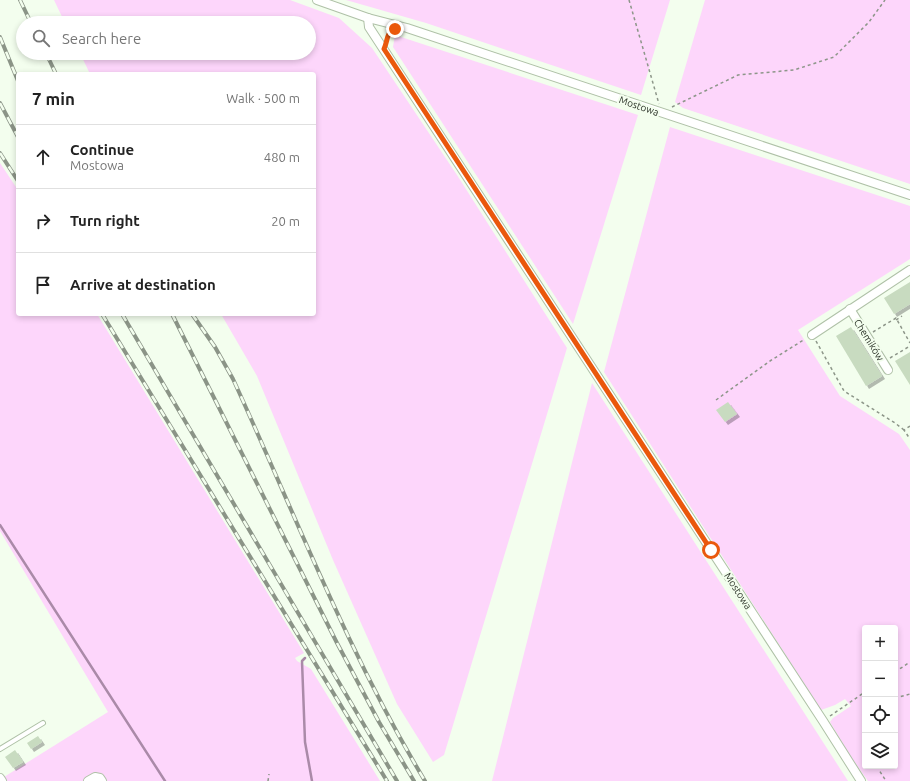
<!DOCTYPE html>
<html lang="en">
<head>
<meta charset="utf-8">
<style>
  :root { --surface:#fff; --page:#f2f2f2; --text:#222; --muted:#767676; --line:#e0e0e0 }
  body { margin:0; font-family:Ubuntu,sans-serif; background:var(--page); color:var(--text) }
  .controls { position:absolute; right:12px; bottom:12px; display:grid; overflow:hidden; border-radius:4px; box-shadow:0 2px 6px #0003 }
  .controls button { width:36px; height:36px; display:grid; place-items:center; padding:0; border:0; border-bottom:1px solid var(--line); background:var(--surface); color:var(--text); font:20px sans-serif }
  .stop { position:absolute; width:12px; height:12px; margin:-9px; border:3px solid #ea580c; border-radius:50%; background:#fff }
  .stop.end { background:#ea580c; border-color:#fff; box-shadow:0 1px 4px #0008 }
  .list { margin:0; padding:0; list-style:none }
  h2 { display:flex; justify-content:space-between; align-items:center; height:52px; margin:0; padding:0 16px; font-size:17px }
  h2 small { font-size:13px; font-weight:400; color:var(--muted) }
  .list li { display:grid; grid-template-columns:26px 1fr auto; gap:12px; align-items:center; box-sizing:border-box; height:64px; padding:0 16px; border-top:1px solid var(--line) }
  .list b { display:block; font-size:15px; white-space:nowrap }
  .list p { margin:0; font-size:13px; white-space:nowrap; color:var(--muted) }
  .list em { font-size:13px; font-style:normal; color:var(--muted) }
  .icon { flex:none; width:22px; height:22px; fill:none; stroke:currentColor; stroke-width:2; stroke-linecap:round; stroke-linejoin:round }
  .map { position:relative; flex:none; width:910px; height:781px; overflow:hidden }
  .search { position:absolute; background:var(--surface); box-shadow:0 2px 6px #0003; left:16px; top:16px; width:300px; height:44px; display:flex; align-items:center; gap:10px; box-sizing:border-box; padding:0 14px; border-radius:22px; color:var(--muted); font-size:15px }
  .panel { position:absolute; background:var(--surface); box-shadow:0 2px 6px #0003; left:16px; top:72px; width:300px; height:244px; border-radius:4px }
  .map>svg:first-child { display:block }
  .green { fill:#fdd6fb; fill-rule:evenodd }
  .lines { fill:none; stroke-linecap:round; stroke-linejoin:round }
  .stream { stroke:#aa8aa8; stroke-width:2.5 }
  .building { fill:#c8dbc0; filter:url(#shadow) }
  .lane-casing { stroke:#afc1a7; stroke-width:6 }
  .street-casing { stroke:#afc1a7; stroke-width:10 }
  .path { stroke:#8d9689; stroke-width:1.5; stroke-dasharray:3 3; stroke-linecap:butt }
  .lane { stroke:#fff; stroke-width:4 }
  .street { stroke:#fff; stroke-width:8 }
  .rail-casing { stroke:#8b9487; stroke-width:4 }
  .rail { stroke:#f3feee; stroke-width:2.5; stroke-dasharray:8; stroke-linecap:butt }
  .route { stroke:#ea580c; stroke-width:5 }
  .labels { text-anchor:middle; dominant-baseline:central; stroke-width:4; stroke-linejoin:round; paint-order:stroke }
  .street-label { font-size:10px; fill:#2c3329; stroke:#f3feee }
</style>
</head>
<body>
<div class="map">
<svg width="910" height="781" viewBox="0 0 910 781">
  <defs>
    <filter id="shadow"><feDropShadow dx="3" dy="3" stdDeviation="0" flood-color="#0004"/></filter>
  </defs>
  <rect width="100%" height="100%" fill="#f3feee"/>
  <g class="green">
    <path d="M54,0h236l49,18 33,30 85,127 110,173 -123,407 -11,7 -36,-58 -64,-144 -76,-184 -36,-62h93v-240h-224l-10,-21h229v-30h-244z"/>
    <path d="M346,0h324l-29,95 -215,-72z"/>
    <path d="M705,0h205v184l-227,-76 -8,-6z"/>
    <path d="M395,35l243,80 -65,209 -180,-277z"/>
    <path d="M670,127l240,79v53l-112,71 42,66 59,38 11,16v331h-42l-18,-25 -20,-34 3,-4 18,-12 -6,-7 -10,6 -14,5 -217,-338zM865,628h30v138h-30z"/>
    <path d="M0,163l18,27v124h79l207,339 -9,5 2,3 14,8 69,112h-274l-12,-7 -11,7h-77l-2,-4 104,-65 -12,-20 -96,-161z"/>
    <path d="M592,383l256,398h-356z"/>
  </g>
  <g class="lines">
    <g class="stream">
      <path d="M0,525l165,256"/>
      <path d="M305,658l-3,3 3,81 7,39"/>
    </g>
  </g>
  <g class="building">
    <path d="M910,282v22l-16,10 -10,-16z"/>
    <path d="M851,327l31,49 -16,10 -30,-50z"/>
    <path d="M910,352v33l-15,-24z"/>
    <path d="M728,402l9,12 -12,8 -9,-12z"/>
    <path d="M38,736l4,6 -11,7 -4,-6z"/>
    <path d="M15,750l8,12 -10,6 -8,-11z"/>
  </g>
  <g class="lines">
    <g class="lane-casing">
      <path id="lane" d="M0,749l43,-26"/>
    </g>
    <g class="street-casing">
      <g id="street">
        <path d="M317,0l51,18 39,10 503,167"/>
        <path d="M368,18l1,9 454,694 38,60"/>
        <path d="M850,309l38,61"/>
        <path d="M812,335l98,-65"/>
        <path d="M0,778l2,3"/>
        <path d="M88,781l7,-4 5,1 2,3"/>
      </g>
    </g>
    <g class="path">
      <path d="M629,0l30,104"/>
      <path d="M387,41l1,-6 2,-4"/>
      <path d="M672,107l66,-32 56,-5 40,-13 35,-35 16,-22"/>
      <path d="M896,320l6,-4"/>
      <path d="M873,332l23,-14 14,25"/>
      <path d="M816,341l28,50 51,32 9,7"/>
      <path d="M890,358l20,-12"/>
      <path d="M716,400l54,-39 35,-22"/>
      <path d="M910,426l-6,4 6,9"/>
      <path d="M895,672l15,-10"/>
      <path d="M895,698l15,-4"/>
      <path d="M830,716l35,-24"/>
      <path d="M878,766l1,4 7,11"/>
      <path d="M268,781l1,-7"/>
    </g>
    <use href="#lane" class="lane"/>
    <use href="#street" class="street"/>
    <g class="rail-casing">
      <g id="rail">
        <path d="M20,0l11,23"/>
        <path d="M0,37l18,44"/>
        <path d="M46,53l10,21"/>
        <path d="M0,103l18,34"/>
        <path d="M0,153l18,28"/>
        <path d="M102,314l285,467"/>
        <path d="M122,314l275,467"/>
        <path d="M172,314l165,329 42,79 35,59"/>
        <path d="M192,314l23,33 18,32c62,135 115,274 192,402"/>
      </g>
    </g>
    <use href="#rail" class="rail"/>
  </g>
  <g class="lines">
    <path class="route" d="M395,29c-9,4 -7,11 -11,20l327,501"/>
  </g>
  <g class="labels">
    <g class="street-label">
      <text transform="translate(639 106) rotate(19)">Mostowa</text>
      <text transform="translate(869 340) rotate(58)">Chemików</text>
      <text transform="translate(738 591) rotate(57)">Mostowa</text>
    </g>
  </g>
</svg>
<div class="controls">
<button>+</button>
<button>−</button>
<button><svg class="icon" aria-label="locate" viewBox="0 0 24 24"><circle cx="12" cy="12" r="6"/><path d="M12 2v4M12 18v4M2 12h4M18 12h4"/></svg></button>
<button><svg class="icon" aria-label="layers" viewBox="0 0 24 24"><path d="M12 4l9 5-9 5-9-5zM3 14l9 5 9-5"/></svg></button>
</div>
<div class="stop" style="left:711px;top:550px"></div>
<div class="stop end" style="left:395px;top:29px"></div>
<div class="search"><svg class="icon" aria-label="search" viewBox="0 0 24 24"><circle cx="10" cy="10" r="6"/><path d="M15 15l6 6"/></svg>Search here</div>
<section class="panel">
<h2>7 min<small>Walk · 500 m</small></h2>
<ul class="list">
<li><svg class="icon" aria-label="ahead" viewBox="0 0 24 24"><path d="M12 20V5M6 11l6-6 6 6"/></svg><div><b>Continue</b><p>Mostowa</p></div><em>480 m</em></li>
<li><svg class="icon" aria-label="right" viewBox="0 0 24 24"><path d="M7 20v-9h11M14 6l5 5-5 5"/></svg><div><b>Turn right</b></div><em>20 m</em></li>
<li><svg class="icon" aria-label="arrive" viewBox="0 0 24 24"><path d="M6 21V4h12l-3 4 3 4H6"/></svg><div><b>Arrive at destination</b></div></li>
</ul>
</section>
</div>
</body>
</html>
